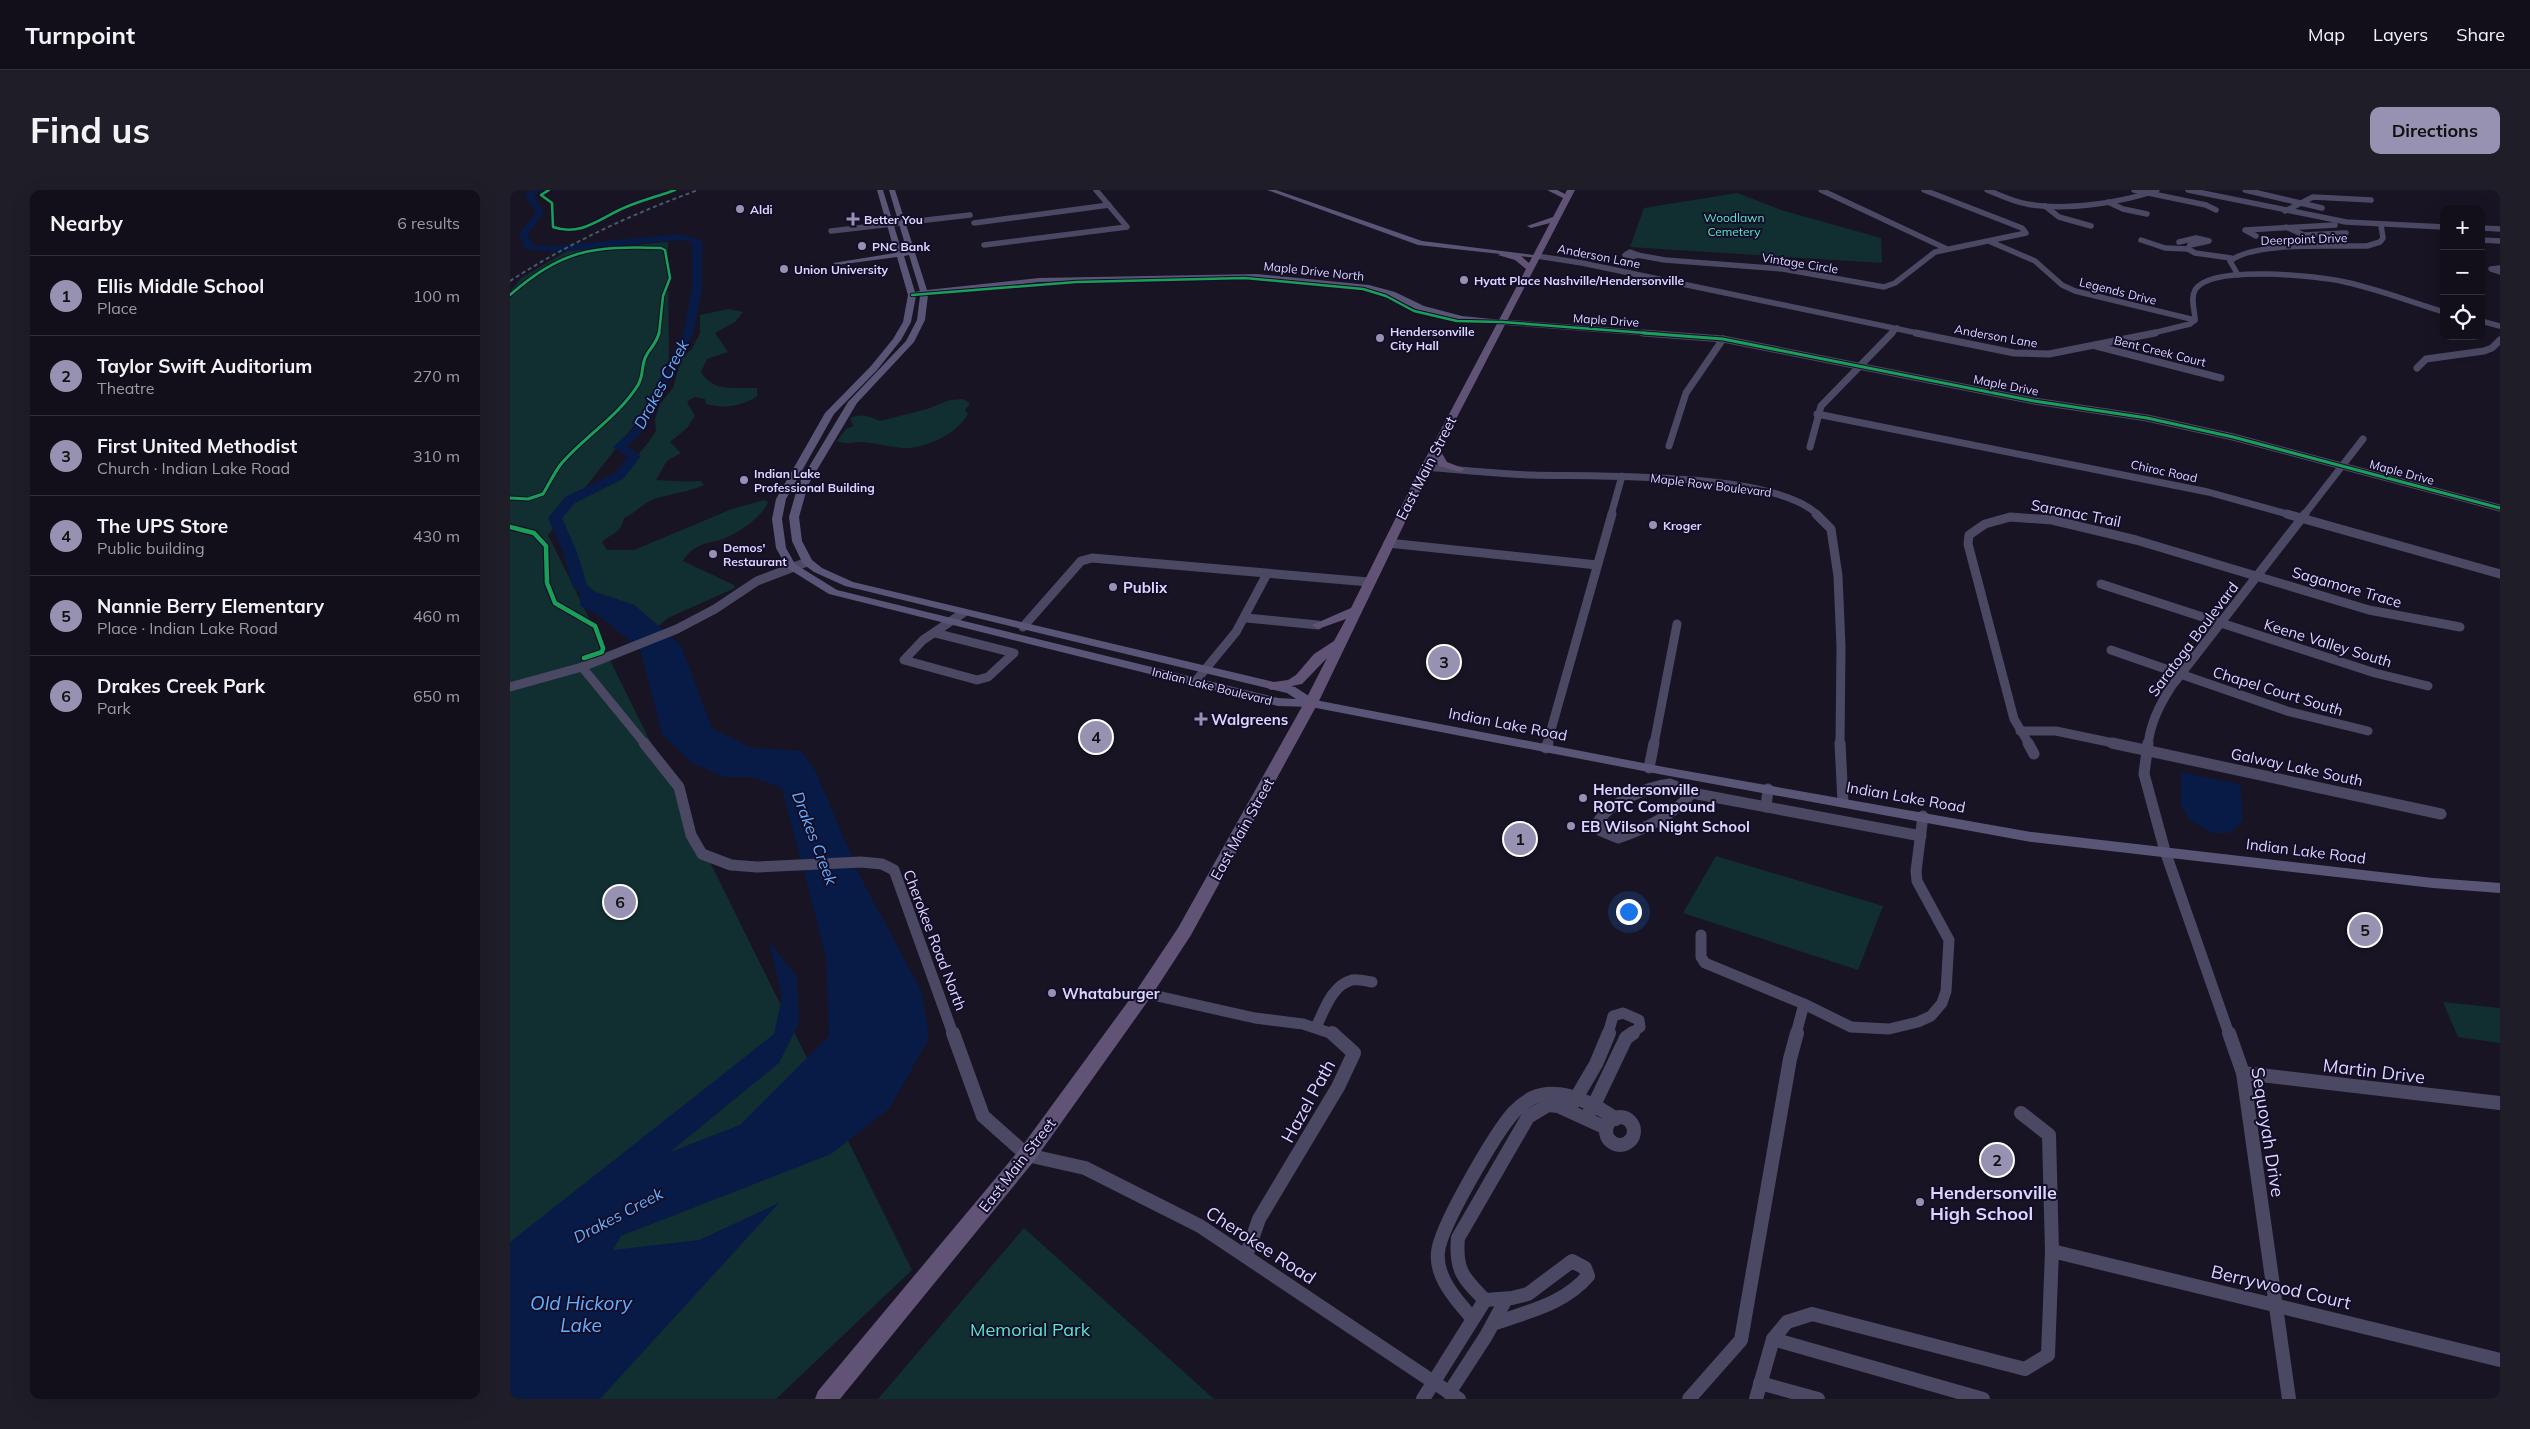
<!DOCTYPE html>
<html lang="en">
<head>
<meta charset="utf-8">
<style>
  :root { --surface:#120f1a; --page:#1f1d27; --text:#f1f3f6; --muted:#9c9ca2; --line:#312f39; --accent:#9792b2 }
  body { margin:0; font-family:Mulish,sans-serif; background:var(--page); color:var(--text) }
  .controls { position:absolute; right:15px; top:15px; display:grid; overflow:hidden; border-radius:10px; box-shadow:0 5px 20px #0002 }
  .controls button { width:45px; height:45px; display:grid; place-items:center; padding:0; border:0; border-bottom:1px solid var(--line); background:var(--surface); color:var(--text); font:25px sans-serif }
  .you { position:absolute; left:1118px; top:721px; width:18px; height:18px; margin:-12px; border:4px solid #fff; border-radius:50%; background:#1a73e8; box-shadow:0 0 0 8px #1a73e833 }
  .badge { display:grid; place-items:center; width:32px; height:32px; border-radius:50%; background:var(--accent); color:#111; font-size:16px; font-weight:700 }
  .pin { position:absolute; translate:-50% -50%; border:2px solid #fff; box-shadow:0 1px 5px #0006 }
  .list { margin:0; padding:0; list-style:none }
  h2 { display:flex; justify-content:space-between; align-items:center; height:65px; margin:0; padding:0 20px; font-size:21px }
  h2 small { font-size:16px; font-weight:400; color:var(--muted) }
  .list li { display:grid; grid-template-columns:32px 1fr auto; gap:15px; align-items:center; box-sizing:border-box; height:80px; padding:0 20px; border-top:1px solid var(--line) }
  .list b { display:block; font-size:19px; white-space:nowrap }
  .list p { margin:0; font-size:16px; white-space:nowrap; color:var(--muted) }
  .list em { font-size:16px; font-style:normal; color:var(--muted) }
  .icon { flex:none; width:28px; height:28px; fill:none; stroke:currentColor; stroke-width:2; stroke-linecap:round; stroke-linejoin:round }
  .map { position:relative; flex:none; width:1990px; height:1209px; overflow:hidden; border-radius:10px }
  header { display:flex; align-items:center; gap:30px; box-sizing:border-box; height:70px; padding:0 25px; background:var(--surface); border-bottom:1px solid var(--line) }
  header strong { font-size:24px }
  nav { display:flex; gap:28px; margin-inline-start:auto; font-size:18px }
  .intro { display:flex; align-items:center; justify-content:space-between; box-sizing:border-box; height:120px; padding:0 30px }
  h1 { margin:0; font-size:35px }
  .button { padding:12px 22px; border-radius:10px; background:var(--accent); color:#111; font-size:18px; font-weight:700 }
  main { display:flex; gap:30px; padding:0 30px }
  aside { flex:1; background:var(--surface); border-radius:10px; box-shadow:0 5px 20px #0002 }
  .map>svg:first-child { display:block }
  .green { fill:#112f31 }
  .water { fill:#081b46 }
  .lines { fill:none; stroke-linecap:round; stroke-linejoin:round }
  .river { fill:#081b46; fill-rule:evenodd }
  .street-far4 { stroke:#4b4864; stroke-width:5.5 }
  .street-far3 { stroke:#4b4864; stroke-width:7 }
  .street-far2 { stroke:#4b4864; stroke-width:9 }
  .street-far1 { stroke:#4b4864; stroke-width:11 }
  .street { stroke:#4b4864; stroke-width:14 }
  .secondary { fill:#595576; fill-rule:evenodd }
  .primary { fill:#605375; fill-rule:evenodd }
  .rail { stroke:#44586e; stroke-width:2; stroke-dasharray:4 3; stroke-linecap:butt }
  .cycleway-far2-casing { stroke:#140e29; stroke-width:4.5 }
  .cycleway-far1-casing { stroke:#140e29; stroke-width:5 }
  .cycleway-casing { stroke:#140e29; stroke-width:7 }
  .cycleway-far2 { stroke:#1a9f57; stroke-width:2.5 }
  .cycleway-far1 { stroke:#1a9f57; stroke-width:3 }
  .cycleway { stroke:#1a9f57; stroke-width:4.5 }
  .poi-dot { fill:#9792b2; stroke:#140e29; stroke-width:2 }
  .labels { text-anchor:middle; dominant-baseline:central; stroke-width:4; stroke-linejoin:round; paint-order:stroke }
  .far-poi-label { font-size:12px; font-weight:bold; fill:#dcd6ff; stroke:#140e29; text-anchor:start }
  .far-park-label { font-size:12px; fill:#57e9cc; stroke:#140e29 }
  .far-street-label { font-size:12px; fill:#dcd6ff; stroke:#140e29 }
  .street-label { font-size:15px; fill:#dcd6ff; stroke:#140e29 }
  .poi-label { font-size:15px; font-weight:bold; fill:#dcd6ff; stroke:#140e29; text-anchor:start }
  .water-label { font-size:16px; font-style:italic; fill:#64b0ff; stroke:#140e29 }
  .near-street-label { font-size:18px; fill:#dcd6ff; stroke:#140e29 }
  .near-poi-label { font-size:18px; font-weight:bold; fill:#dcd6ff; stroke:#140e29; text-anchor:start }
  .near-park-label { font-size:18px; fill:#57e9cc; stroke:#140e29 }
  .near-water-label { font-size:19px; font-style:italic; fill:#64b0ff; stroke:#140e29 }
</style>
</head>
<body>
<header>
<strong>Turnpoint</strong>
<nav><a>Map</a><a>Layers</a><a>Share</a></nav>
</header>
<div class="intro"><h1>Find us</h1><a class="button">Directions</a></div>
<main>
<aside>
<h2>Nearby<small>6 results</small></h2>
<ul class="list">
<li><span class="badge">1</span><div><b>Ellis Middle School</b><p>Place</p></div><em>100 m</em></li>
<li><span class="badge">2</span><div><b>Taylor Swift Auditorium</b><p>Theatre</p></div><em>270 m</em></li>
<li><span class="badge">3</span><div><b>First United Methodist</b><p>Church · Indian Lake Road</p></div><em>310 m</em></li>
<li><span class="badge">4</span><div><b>The UPS Store</b><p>Public building</p></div><em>430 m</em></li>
<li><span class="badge">5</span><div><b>Nannie Berry Elementary</b><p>Place · Indian Lake Road</p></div><em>460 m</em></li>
<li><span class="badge">6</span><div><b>Drakes Creek Park</b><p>Park</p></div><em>650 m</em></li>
</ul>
</aside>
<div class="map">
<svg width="1990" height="1209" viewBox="0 0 1990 1209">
  <rect width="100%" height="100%" fill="#181423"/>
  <g class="green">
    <path d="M1227,3l44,17 100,28 1,25 -252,-16 14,-39z"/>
    <path d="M158,52l1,139 -89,113c31,-8 59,-36 76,-63l-1,-12 5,-15 13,-16 9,-31 10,-8 8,-16v-18l29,-6 14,3 -8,10 -20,11 13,19 -21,7 -6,13c13,21 34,15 56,16v8c-14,10 -33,13 -51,8l-1,-5 -11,-2 -7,5 8,14 -8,12 -17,14 11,11 -14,8 -11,19c15,1 29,2 45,1l3,4c-16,7 -34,9 -50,14 -12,5 -19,14 -30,19 -3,15 -12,15 -22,24l5,8h27l98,-41 32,-9 4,2c-6,16 -36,36 -53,39 -13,3 -25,7 -32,20l51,24 1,3 -67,30 -10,8 -24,-21 -54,-18 -10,-35 -13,-29 -9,12 364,735 -136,129h-266v-1107l11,-14 46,-27z"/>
    <path d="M453,209l7,4 -5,7 3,4c-13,21 -42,35 -66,34 -13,-1 -26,-5 -39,-6 -10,0 -16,3 -26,-1l9,-12 7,-3 -3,-8c12,-5 19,-2 30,3l47,-12 23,-9z"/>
    <path d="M1206,666l167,50 -25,64 -175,-57z"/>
    <path d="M1933,812l57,6v35l-42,-6z"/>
    <path d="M514,1038l190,171h-336z"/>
  </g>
  <g class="water">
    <path d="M70,397l54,18 47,40 31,83 38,19 51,4 15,21 45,106 61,114 7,47 -40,70 -58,45 -210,82 -8,14 86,-10 80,-37 -179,196h-90v-157l264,-208 8,-37 -13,-56 28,36 2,46 -20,40 -109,89 70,-27 89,-89 -3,-79 -44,-169 -30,-11h-28l-32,-14 -30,-29 -22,-85 -42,-34 -18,-9z"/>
    <path d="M1671,582l59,12 3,36 -13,13h-17l-23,-13 -9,-14z"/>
  </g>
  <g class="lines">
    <path class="river" d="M21,0h9l-6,6 10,16 -16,22 4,11 24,1 122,-12 24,6v48l-8,43 -49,99 -18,16 14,10 -18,23 -48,24 -13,15 15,34 10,33 18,15 -7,4 -5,-1 -20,-16 -10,-35 -15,-34 17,-21 50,-24 13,-16 -15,-10 21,-19 50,-97 8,-43v-46l-14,-2 -122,12 -31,-3 -6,-15 17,-22 -11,-17z"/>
    <g class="street-far4">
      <path d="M1311,0l126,59"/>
      <path d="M1477,0c13,5 26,12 40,14 37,7 95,-1 130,-14"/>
      <path d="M1624,0l72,15 10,5"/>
      <path d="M1678,0l158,32 98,5"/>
      <path d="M1735,0l77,18"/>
      <path d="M1598,12l15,7 24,5"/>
      <path d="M1535,16l14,11 32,9"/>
      <path d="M1775,21l28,-14 58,3"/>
      <path d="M464,33l135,-18"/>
      <path d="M1776,37l18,8 42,-2"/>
      <path d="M1971,38l19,1"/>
      <path d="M321,41l139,-16"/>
      <path d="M1746,46l-11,-6 90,-5"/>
      <path d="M1934,49v3"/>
      <path d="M1631,50l24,8 23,1"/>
      <path d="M1971,50l19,1"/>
      <path d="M1481,52l44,19 27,24 13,6 120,29"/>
      <path d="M1669,52l17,-4 13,3 -19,4 -2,4 7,4 36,5"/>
      <path d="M474,55l143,-18 -31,-37"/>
      <path d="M1120,62l8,3 -7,2 -6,-2z"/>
      <path d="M1127,65l28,5 118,9 101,18 11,-4 40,-31 91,-19 -4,-5 -98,-38"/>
      <path d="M1027,66l45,7 340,71"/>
      <path d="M1990,78l-9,1 9,3"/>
      <path d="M1728,85l-8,-14c26,-20 103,-14 137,-15l13,-4 3,-4 -2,-13"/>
      <path d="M1971,131l19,5"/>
      <path d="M992,132l157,12"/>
      <path d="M1381,144l6,-6"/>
      <path d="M1639,144l41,-10 5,-4c0,-10 -5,-21 0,-30 15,-26 124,-14 150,-8 33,7 66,20 99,30"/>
    </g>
    <g class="street-far3">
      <path d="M1133,143l80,6 311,62 113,17 86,19 267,71"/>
      <path d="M1406,143l98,20 35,1 106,-21"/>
      <path d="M1586,156l125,32"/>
      <path d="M1907,178l9,-9 58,-8 8,-3 8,-8"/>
      <path d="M1307,224l391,78 83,23"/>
      <path d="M1159,256l17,-53 37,-54"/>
      <path d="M1300,257l11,-41 71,-73"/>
      <path d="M916,277c35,3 71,7 106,8 63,2 242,-4 286,40"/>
      <path d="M1101,325l11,-39"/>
      <path d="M1794,325l59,-76"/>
    </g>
    <g class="street-far2">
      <path d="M1306,324l15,15 7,47 3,71 -1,97"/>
      <path d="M1777,324l213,60"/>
      <path d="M878,353l209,22"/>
      <path d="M1591,394l274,89 53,13"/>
      <path d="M737,428l71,7"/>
      <path d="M513,437l58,-66 11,-3 277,24"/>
      <path d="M425,443l79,20 -26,24 -11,3 -73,-20 19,-20 40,-27"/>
      <path d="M1601,460l176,61 81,20"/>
      <path d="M72,477l63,77"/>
      <path d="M684,493l42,-51 31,-58"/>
      <path d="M0,497l72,-20 95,-38 38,-20 42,-28 50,-19"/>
      <path d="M1510,541h36l62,13"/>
      <path d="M1037,554l65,-230"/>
      <path d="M1144,554l23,-120"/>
      <path d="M1519,554l-15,-25 -46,-175 1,-9 16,-11 25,-7 42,3 84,20 233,70 91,17"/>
      <path d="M1638,554c3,-22 11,-38 23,-57l134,-173"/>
    </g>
    <g class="street-far1">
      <path d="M134,553l35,44 12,48 11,19 29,11 26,2 104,-5 21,2 12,6 59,164"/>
      <path d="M1330,553l3,59"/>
      <path d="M1518,553l6,11"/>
      <path d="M1602,553l329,71"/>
      <path d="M1638,553l-4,31 21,77 64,183"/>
      <path d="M1036,558l2,-5"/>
      <path d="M1139,578l5,-25"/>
      <path d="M1160,594l22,9c-20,23 -45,35 -74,45l-17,-7 -3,-9c11,-19 51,-36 72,-38z"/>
      <path d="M1182,603l229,43"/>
      <path d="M1256,617l2,-18"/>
      <path d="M1191,745v22l4,6 99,41 47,23 38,2 29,-7 13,-6 11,-13 4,-12 3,-51 -32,-59 -1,-10 7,-55"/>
      <path d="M634,803l111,25 48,6 30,10"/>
      <path d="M806,837c8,-16 16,-42 36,-47 6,-1 14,1 20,2"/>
      <path d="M1098,844l5,-18 10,-3 16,7 1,7 -9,7"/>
      <path d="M1286,844l8,-30"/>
    </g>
    <g class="street">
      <path d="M443,843l30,83 44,39 58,13 115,58 259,173"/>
      <path d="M1719,843l14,40 46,326"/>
      <path d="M1733,883l257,30"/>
      <path d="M1066,908l18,7 32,-67 7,-5"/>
      <path d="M1066,908l20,-34 13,-31"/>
      <path d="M1059,919l7,-11"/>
      <circle cx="1110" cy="941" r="14"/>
      <path d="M1076,928l8,-13 22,14"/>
      <path d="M1542,1061l448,109"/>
      <path d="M736,1066l13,-37 79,-132 16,-34 -22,-20"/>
      <path d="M975,1110c-22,-22 -30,-30 -27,-62l70,-121 20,-12 10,1 48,22"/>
      <path d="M975,1110l27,-2 16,-4 44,-33 13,7 3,8c-24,28 -59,35 -92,47"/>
      <path d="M962,1128c-15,-17 -37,-41 -34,-66 2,-25 58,-120 76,-140 5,-5 11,-10 18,-14 13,-6 31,-5 44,0"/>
      <path d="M1263,1149l210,60"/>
      <path d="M1250,1193l58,16"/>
      <path d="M939,1203l37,-57 19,-35"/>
      <path d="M913,1209l62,-99"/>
      <path d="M1179,1209l52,-59 49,-281 7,-26"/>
      <path d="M1246,1209l17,-60 14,-17 25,-8 213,55 23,-14 4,-104 -3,-116 -28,-22"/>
    </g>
    <g class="secondary">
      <path d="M367,0h6l19,62 5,-1 -18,-61h6l32,100 112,-12 218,-4 112,11 26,7 29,14 38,10 40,4 4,2 -4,2 -40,-4 -44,-10 -29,-14 -21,-7 -111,-11 -218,4 -111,13 -3,25 -11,22 -57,61 -49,82 -9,32 3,24 10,19 10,8 31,14 442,105 20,13 349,67 367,65 402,46 67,5v10l-67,-5 -402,-46 -367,-67 -353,-68 -33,-1 -449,-112 -42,-26 -11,-20 -4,-29 4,-20 49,-86 46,-47 22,-27 10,-17 5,-27 -11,-38 -60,8 -4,-2 62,-10zM399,65l11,36 -5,1 -11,-36zM406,106h4l-3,24 -11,21 -58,61 -50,83 -9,32 3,24 11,23 11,8 31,14 442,107 9,6 -18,-1 -441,-108 -42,-26 -9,-16 -4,-29 4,-20 48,-85 43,-44 24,-30 10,-18z"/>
      <path d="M757,0h9l146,51 119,15 -4,2 -119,-13z"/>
    </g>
    <path class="primary" d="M1037,0h10l8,4 2,-4h8l-135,260 7,12 18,7 -5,3 -21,-6 -4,-6 -117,243 -127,232 -41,63 -116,163 -194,238h-25l3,-8 202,-242 118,-161 40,-60 126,-225 23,-45 -25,26 -31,6 -7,-4 2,-3 22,-3 8,-5 18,-21 20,-13 12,-22 -28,10 -6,-4 39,-17 70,-141 105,-198 -11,-9 -17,-5 4,-2 19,3 8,7 21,-40 -19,5 -4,-2 26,-9 10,-19z"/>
    <path class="rail" d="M0,91c59,-38 122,-67 188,-91"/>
    <g class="cycleway-far2-casing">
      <g id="cycleway-far2">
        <path d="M39,0l-8,5 11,8 1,24c29,10 48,-10 73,-20 16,-7 33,-11 49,-17"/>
        <path d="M0,105c52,-46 83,-49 151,-47l4,2 5,28 -7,18 -4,38"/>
        <path d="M402,105l164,-13 169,-4 118,11 23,7 28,15 43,10 45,1 157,12"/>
      </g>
    </g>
    <g class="cycleway-far1-casing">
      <g id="cycleway-far1">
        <path d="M1133,143l80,6 311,62 113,17 86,19 267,71"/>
        <path d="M0,308l18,1 15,-5c6,-10 11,-21 18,-30 24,-28 57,-47 77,-79 6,-10 3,-20 8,-29 5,-9 10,-12 13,-23"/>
      </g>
    </g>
    <g class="cycleway-casing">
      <path id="cycleway" d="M0,337l24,6 12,13 1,37 8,20 40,23 8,22 -1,4 -18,6"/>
    </g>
    <use href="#cycleway-far2" class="cycleway-far2"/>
    <use href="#cycleway-far1" class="cycleway-far1"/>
    <use href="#cycleway" class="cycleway"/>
  </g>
  <g class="poi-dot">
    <circle cx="230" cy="19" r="5"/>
    <path d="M340.5 21.5h5v5h5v5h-5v5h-5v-5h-5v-5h5z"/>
    <circle cx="352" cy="56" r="5"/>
    <circle cx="274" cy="79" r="5"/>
    <circle cx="954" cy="90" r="5"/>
    <circle cx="870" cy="148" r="5"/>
    <circle cx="234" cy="290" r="5"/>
    <circle cx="1143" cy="335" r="5"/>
    <circle cx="203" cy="364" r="5"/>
    <circle cx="603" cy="397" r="5"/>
    <path d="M688.5 521.5h5v5h5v5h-5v5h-5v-5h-5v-5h5z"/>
    <circle cx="1073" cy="608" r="5"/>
    <circle cx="1061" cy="636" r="5"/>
    <circle cx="542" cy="803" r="5"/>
    <circle cx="1410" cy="1012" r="5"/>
  </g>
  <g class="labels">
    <g class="far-poi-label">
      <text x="240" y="19">Aldi</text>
      <text x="354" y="29">Better You</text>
      <text x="362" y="56">PNC Bank</text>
      <text x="284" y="79">Union University</text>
      <text x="964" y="90">Hyatt Place Nashville/Hendersonville</text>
      <text x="880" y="141">Hendersonville<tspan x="880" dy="14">City Hall</tspan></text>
      <text x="244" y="283">Indian Lake<tspan x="244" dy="14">Professional Building</tspan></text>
      <text x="1153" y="335">Kroger</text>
      <text x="213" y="357">Demos'<tspan x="213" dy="14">Restaurant</tspan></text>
    </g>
    <g class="far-park-label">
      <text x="1224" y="27">Woodlawn<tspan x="1224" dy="14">Cemetery</tspan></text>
    </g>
    <g class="far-street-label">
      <text transform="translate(1794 49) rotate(-2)">Deerpoint Drive</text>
      <text transform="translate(1089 66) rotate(11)">Anderson Lane</text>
      <text transform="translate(1290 73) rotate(9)">Vintage Circle</text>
      <text transform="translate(804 81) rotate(6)">Maple Drive North</text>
      <text transform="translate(1608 101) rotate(14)">Legends Drive</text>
      <text transform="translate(1096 130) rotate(4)">Maple Drive</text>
      <text transform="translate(1486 146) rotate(10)">Anderson Lane</text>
      <text transform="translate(1650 161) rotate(14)">Bent Creek Court</text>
      <text transform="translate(1496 195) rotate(11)">Maple Drive</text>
      <text transform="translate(1654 281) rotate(12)">Chiroc Road</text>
      <text transform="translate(1892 282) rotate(15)">Maple Drive</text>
      <text transform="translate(1201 295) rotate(7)">Maple Row Boulevard</text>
      <text transform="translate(702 496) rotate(14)">Indian Lake Boulevard</text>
    </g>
    <g class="street-label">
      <text transform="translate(916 278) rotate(-63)">East Main Street</text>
      <text transform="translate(1566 323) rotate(11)">Saranac Trail</text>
      <text transform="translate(1837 397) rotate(16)">Sagamore Trace</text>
      <text transform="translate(1683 449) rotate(-53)">Saratoga Boulevard</text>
      <text transform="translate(1818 453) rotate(17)">Keene Valley South</text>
      <text transform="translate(1768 501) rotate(17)">Chapel Court South</text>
      <text transform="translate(998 534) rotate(11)">Indian Lake Road</text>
      <text transform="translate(1787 577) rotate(12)">Galway Lake South</text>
      <text transform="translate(1396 607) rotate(10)">Indian Lake Road</text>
      <text transform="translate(732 639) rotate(-61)">East Main Street</text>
      <text transform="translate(1796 661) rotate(7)">Indian Lake Road</text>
      <text transform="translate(425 750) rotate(69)">Cherokee Road North</text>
      <text transform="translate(507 975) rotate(-52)">East Main Street</text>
    </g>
    <g class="poi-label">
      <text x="613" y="397">Publix</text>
      <text x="701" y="529">Walgreens</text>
      <text x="1083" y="599">Hendersonville<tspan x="1083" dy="17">ROTC Compound</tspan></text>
      <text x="1071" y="636">EB Wilson Night School</text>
      <text x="552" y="803">Whataburger</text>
    </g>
    <g class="water-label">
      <text transform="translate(151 194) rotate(-62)">Drakes Creek</text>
      <text transform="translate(305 648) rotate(69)">Drakes Creek</text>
      <text transform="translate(108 1025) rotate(-28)">Drakes Creek</text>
    </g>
    <g class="near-street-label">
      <text transform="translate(1864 881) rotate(7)">Martin Drive</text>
      <text transform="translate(798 911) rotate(-61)">Hazel Path</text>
      <text transform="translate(1758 942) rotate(81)">Sequoyah Drive</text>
      <text transform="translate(751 1055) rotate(33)">Cherokee Road</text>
      <text transform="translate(1771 1097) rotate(13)">Berrywood Court</text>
    </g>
    <g class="near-poi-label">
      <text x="1420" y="1002">Hendersonville<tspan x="1420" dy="21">High School</tspan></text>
    </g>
    <g class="near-park-label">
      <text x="520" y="1139">Memorial Park</text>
    </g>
    <g class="near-water-label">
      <text x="71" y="1113">Old Hickory<tspan x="71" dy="22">Lake</tspan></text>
    </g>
  </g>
</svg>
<div class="controls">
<button>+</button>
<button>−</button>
<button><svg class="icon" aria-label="locate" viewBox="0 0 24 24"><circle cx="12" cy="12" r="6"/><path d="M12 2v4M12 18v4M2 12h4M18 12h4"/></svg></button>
</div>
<div class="you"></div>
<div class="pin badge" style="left:1010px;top:649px">1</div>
<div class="pin badge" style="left:1487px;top:970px">2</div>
<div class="pin badge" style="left:934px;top:472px">3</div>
<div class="pin badge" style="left:586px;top:547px">4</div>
<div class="pin badge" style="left:1855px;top:740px">5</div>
<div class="pin badge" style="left:110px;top:712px">6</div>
</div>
</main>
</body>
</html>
